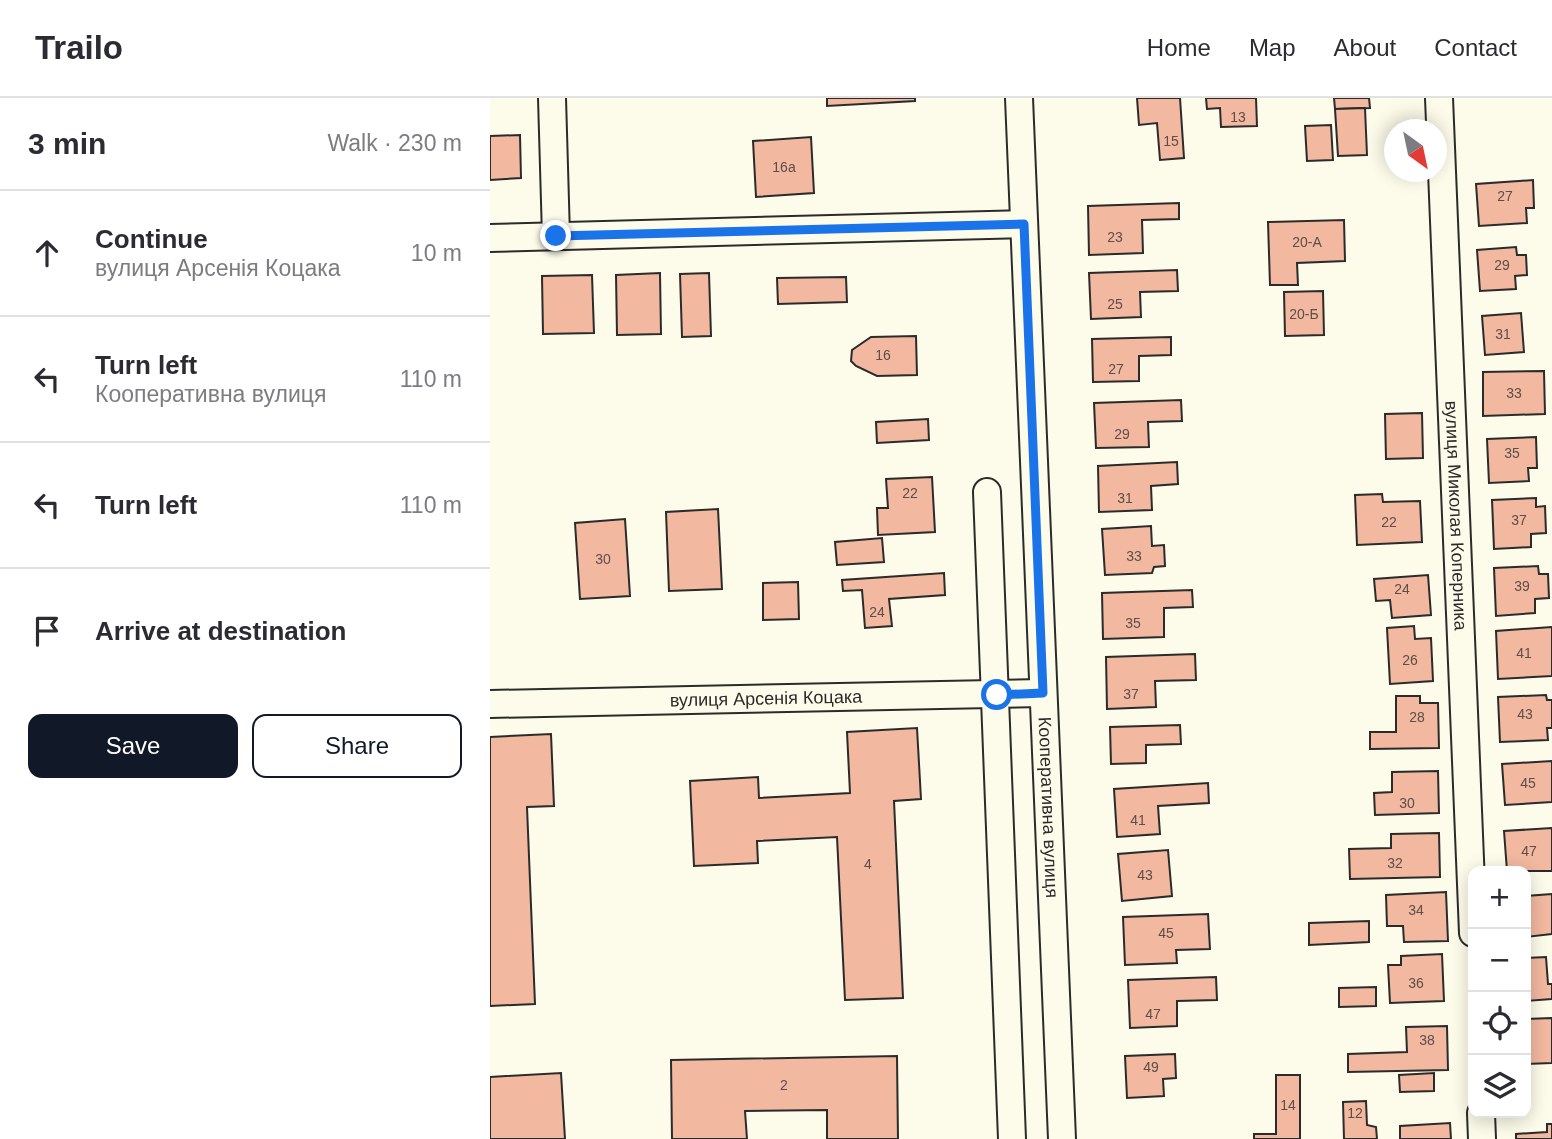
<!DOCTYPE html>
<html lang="en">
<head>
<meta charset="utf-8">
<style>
  :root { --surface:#fff; --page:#f7f7f7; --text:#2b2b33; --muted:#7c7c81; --line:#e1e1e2; --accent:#111827 }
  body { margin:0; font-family:Arial,sans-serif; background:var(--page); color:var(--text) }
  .controls { position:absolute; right:21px; bottom:21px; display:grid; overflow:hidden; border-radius:14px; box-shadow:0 4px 18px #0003 }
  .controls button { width:63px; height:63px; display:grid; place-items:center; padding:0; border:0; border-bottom:2px solid var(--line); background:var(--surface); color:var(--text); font:35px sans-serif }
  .compass { position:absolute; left:894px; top:21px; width:63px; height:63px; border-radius:50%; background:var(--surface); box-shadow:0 4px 18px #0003; rotate:147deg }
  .stop { position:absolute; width:21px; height:21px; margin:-16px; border:5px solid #1a73e8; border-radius:50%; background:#fff }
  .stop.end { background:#1a73e8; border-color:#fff; box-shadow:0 2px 7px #0008 }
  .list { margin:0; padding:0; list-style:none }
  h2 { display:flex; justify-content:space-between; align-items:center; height:91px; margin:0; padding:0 28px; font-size:30px }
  h2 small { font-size:23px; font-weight:400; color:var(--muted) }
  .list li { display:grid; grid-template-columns:46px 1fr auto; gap:21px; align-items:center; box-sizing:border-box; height:126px; padding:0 28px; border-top:2px solid var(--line) }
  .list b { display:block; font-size:26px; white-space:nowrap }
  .list p { margin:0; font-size:23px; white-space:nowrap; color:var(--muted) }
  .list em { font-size:23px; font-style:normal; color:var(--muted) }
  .actions { display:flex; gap:14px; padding:21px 28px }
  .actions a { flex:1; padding:16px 0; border:2px solid var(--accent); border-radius:14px; text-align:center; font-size:24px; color:var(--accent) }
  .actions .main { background:var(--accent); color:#fff }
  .icon { flex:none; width:38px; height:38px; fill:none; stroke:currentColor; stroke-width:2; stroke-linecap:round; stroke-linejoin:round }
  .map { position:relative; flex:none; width:1062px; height:1041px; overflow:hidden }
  header { display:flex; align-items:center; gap:42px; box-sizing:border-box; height:98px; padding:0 35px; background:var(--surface); border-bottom:2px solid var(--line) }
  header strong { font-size:33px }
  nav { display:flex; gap:38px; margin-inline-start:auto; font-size:24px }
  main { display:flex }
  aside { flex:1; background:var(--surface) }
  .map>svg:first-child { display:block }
  .building { fill:#f2b8a0; stroke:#2b2b2b; stroke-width:2 }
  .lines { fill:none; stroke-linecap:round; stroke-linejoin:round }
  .minor-casing { stroke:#2b2b2b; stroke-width:30 }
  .minor { stroke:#fdfbea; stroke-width:26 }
  .route { stroke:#1a73e8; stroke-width:9 }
  .labels { text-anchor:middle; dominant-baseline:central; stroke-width:5; stroke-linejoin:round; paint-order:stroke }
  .number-label { font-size:14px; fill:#5d4e48 }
  .street-label { font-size:18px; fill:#2b2b2b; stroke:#fdfbea }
</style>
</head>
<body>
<header>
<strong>Trailo</strong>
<nav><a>Home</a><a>Map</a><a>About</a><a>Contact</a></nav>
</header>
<main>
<aside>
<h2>3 min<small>Walk · 230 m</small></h2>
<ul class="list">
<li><svg class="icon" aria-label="ahead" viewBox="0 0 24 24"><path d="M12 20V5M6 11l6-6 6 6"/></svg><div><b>Continue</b><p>вулиця Арсенія Коцака</p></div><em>10 m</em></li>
<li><svg class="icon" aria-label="left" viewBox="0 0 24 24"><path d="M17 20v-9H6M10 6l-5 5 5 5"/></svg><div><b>Turn left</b><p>Кооперативна вулиця</p></div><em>110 m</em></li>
<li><svg class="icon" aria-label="left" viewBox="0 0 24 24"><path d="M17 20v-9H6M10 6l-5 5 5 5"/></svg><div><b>Turn left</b></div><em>110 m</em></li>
<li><svg class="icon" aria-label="arrive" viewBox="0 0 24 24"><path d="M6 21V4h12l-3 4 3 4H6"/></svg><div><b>Arrive at destination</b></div></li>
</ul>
<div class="actions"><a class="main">Save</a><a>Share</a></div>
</aside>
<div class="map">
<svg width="1062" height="1041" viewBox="0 0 1062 1041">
  <rect width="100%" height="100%" fill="#fdfbea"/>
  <g class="building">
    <path d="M337,0h88v3l-88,5z"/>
    <path d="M647,0h43l4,60 -24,2 -3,-37 -18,2z"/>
    <path d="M716,0h50l1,28 -36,1 -1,-19 -13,1z"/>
    <path d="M844,0h35l1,10 -35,1z"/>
    <path d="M875,10l2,47 -29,1 -3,-47z"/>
    <path d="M841,27l2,35 -26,1 -2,-35z"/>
    <path d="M30,37l1,43 -31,2v-44z"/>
    <path d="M321,39l3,56 -58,4 -3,-56z"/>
    <path d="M1043,82l1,28h-8l1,15 -48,3 -3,-42z"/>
    <path d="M689,105v16l-37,1 1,33 -54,2 -1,-49z"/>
    <path d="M854,122l1,41 -48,2 1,22h-28l-2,-63z"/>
    <path d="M1026,149l1,8h9l1,20 -12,1 1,13 -36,2 -3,-41z"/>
    <path d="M687,172l1,21 -38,1 1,25 -50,2 -2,-46z"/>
    <path d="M170,175l1,61 -44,1 -1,-60z"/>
    <path d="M219,175l2,63 -29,1 -2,-63z"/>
    <path d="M102,177l2,58 -51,1 -1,-58z"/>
    <path d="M356,179l1,25 -69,2 -1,-26z"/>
    <path d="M833,193l1,44 -39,1 -1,-44z"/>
    <path d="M1031,215l3,39 -39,3 -3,-39z"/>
    <path d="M426,238l1,39 -40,1 -21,-10 -5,-5 1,-11 19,-13z"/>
    <path d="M681,239v18l-32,1v25l-46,1 -1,-43z"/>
    <path d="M1054,273l1,43 -62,2v-44z"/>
    <path d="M691,302l1,21 -34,1 1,25 -53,1 -2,-45z"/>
    <path d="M932,315l1,45 -37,1 -1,-45z"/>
    <path d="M438,321l1,21 -52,3 -1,-21z"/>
    <path d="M1046,339l1,31h-9l1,13 -40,2 -2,-44z"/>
    <path d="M687,364l1,22 -27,2 1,24 -53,2 -1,-46z"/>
    <path d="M442,379l3,55 -57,3 -1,-27h11l-2,-29z"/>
    <path d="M892,396l1,8 37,-1 2,41 -65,3 -2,-50z"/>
    <path d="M1046,400v9l9,-1 1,27 -15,1v13l-37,2 -2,-49z"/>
    <path d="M228,411l4,80 -53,2 -3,-79z"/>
    <path d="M135,421l5,77 -50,3 -5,-76z"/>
    <path d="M661,428l1,20 12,-1 1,21 -11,1 -2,6 -47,2 -3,-46z"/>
    <path d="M392,440l2,24 -47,3 -2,-23z"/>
    <path d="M1048,468l1,8h9l1,24 -14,1v14l-39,3 -2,-48z"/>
    <path d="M454,475l1,22 -56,4 3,27 -27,2 -3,-38 -19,1 -1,-11z"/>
    <path d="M938,477l3,40 -39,3 -2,-18 -14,1 -2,-22z"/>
    <path d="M308,484l1,37 -36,1v-37z"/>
    <path d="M702,492l1,17 -29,1v29l-61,2 -1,-46z"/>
    <path d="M924,528l1,13 16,-1 2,43 -43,3 -3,-56z"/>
    <path d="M1062,529v49l-54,3 -2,-48z"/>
    <path d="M705,556l1,26 -41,1 1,26 -49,2 -1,-52z"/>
    <path d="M1056,597l1,5h5v28h-5l1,12 -48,2 -2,-45z"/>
    <path d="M906,598h24v7h18l1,45 -69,1v-17h26z"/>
    <path d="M690,627l1,19 -35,1v18l-35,1 -1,-37z"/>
    <path d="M427,630l4,71 -27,2 9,197 -58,2 -8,-163 -80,4 1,22 -64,3 -4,-85 68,-4 1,21 91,-5 -3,-61z"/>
    <path d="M61,636l3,72 -27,1 8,197 -45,2v-269z"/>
    <path d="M1062,663v41l-47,3 -3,-41z"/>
    <path d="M948,673l1,42 -64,2 -1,-22 18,-1v-20z"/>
    <path d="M718,685l1,20 -51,3 2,28 -43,3 -3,-48z"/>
    <path d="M1062,730v43h-45l-3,-40z"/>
    <path d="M949,735l1,44 -90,2 -1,-30 42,-1v-14z"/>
    <path d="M678,752l4,46 -50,5 -4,-47z"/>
    <path d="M956,794l2,49 -44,1 -1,-16h-16l-1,-31z"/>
    <path d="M1062,796v40l-26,3v-41z"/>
    <path d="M718,816l2,35 -34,1 1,13 -52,2 -2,-48z"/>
    <path d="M879,823v21l-60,3v-22z"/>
    <path d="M952,856l2,47 -54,2 -2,-38h13v-9z"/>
    <path d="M1056,859l2,27h4v15l-26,2v-43z"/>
    <path d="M726,879l1,23 -40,1v25l-47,2 -2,-48z"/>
    <path d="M886,889v19l-37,1v-19z"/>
    <path d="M1062,920v45l-26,1v-45z"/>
    <path d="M957,928l1,44 -100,2v-18l59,-2 -1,-25z"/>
    <path d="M685,956l1,24 -13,1 1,17 -37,2 -2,-42z"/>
    <path d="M407,958l1,83h-71v-29l-82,1 2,28h-75l-1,-79z"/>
    <path d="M71,975l4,66h-75v-62z"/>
    <path d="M944,975v18l-34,1 -1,-17z"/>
    <path d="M786,977h24v64h-46v-5h22z"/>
    <path d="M876,1003l1,24 9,2 1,12h-33l-1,-37z"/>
    <path d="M960,1025l1,16h-51v-13z"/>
    <path d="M1057,1026h5v15h-36v-5l31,-2z"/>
  </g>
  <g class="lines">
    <g class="minor-casing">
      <g id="minor">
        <path d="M62,0l4,138"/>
        <path id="s1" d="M529,0l43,1041"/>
        <path id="s2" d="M949,0l34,835"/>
        <path d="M0,140l534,-14"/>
        <path d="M497,394l25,647"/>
        <path id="s3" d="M0,606l553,-11"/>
        <path d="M991,1015l1,26"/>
      </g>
    </g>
    <use href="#minor" class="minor"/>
  </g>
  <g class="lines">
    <path class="route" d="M66,138l468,-12 19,469 -46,2"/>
  </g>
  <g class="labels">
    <g class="number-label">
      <text x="748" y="19">13</text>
      <text x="681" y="43">15</text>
      <text x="294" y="69">16а</text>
      <text x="1015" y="98">27</text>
      <text x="625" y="139">23</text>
      <text x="817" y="144">20-А</text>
      <text x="1012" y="167">29</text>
      <text x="625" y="206">25</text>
      <text x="814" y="216">20-Б</text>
      <text x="1013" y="236">31</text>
      <text x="393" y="257">16</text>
      <text x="626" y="271">27</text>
      <text x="1024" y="295">33</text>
      <text x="632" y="336">29</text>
      <text x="1022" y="355">35</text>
      <text x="420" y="395">22</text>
      <text x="635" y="400">31</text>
      <text x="1029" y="422">37</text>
      <text x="899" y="424">22</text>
      <text x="644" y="458">33</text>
      <text x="113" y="461">30</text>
      <text x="1032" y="488">39</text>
      <text x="912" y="491">24</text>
      <text x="387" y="514">24</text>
      <text x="643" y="525">35</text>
      <text x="1034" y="555">41</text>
      <text x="920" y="562">26</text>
      <text x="641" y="596">37</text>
      <text x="1035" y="616">43</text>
      <text x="927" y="619">28</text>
      <text x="1038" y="685">45</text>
      <text x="917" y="705">30</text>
      <text x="648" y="722">41</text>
      <text x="1039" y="753">47</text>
      <text x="905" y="765">32</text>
      <text x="378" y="766">4</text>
      <text x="655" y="777">43</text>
      <text x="926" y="812">34</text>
      <text x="676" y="835">45</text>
      <text x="926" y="885">36</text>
      <text x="663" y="916">47</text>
      <text x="937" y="942">38</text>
      <text x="661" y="969">49</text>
      <text x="294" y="987">2</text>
      <text x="798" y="1007">14</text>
      <text x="865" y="1015">12</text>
    </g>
    <g class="street-label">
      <text stroke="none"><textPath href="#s2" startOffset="418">вулиця Миколая Коперника</textPath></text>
      <text stroke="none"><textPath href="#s3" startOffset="276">вулиця Арсенія Коцака</textPath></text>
      <text stroke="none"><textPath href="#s1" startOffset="710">Кооперативна вулиця</textPath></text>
    </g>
  </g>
</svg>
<div class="controls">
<button>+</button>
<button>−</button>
<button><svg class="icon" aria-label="locate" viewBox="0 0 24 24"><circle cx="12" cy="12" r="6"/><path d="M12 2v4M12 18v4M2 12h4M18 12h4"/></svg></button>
<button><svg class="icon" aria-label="layers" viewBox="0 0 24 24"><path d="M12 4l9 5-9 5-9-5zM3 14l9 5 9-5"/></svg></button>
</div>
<svg class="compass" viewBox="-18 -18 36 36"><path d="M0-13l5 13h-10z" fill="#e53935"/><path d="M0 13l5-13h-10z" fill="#7c7c81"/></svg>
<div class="stop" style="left:507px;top:597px"></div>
<div class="stop end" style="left:66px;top:138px"></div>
</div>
</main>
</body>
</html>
